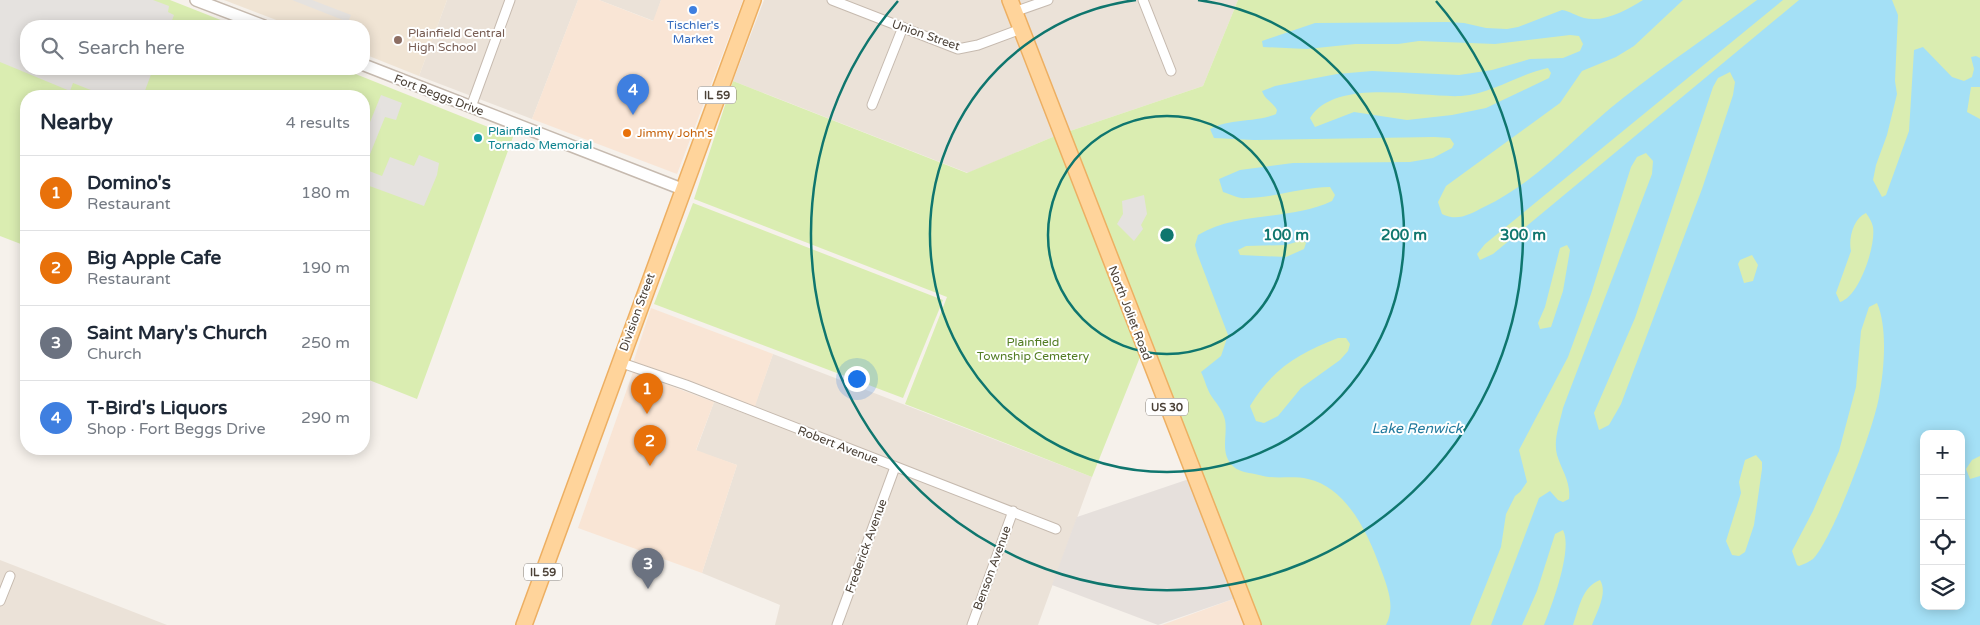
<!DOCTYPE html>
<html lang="en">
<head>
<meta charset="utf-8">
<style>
  :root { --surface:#fff; --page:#f6f6f7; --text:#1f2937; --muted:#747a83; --line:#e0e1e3; --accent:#ff1a19 }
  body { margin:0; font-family:"Varela Round",sans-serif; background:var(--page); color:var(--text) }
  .controls { position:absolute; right:15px; bottom:15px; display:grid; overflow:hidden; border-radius:10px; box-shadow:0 2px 12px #0003 }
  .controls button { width:45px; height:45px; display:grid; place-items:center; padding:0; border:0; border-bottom:1px solid var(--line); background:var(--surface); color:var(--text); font:25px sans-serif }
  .you { position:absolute; left:856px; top:378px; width:18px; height:18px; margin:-12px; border:4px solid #fff; border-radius:50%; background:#1a73e8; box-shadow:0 0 0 8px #1a73e833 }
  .badge { display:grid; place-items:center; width:32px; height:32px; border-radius:50%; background:var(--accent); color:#fff; font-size:16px; font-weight:700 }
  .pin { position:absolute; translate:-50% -41px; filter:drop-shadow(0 1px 2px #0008) }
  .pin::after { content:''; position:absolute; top:26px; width:18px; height:15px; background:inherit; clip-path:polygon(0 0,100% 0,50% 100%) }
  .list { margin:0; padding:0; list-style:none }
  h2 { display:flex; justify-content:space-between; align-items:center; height:65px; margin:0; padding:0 20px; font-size:21px }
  h2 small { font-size:16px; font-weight:400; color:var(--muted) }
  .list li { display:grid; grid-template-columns:32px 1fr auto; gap:15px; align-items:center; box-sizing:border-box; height:75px; padding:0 20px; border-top:1px solid var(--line) }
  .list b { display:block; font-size:19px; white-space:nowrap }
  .list p { margin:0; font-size:16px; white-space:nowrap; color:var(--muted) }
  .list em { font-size:16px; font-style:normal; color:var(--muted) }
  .icon { flex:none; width:28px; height:28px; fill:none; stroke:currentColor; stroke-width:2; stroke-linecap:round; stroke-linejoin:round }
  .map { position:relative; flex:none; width:1980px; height:625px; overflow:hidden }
  .search { position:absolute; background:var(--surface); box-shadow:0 2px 12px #0003; left:20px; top:20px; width:350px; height:55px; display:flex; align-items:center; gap:12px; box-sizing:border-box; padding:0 18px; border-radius:20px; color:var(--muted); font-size:19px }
  .panel { position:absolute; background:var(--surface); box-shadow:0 2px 12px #0003; left:20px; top:90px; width:350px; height:365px; border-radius:20px }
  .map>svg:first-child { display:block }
  .residential { fill:#ebe2d8 }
  .commercial { fill:#f9e5d5 }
  .industrial { fill:#e6e0dc }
  .education { fill:#f0e4d4 }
  .green { fill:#daedb1; fill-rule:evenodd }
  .parking { fill:#e5e2df }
  .water { fill:#a4e0f6; fill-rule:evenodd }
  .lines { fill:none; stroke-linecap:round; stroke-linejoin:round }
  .minor-casing { stroke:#c6baaf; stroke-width:11 }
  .tertiary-casing { stroke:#c6baaf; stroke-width:14 }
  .primary-casing { stroke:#edaf62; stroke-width:18 }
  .minor { stroke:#fff; stroke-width:9 }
  .tertiary { stroke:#fff; stroke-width:11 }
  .primary { stroke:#ffd49b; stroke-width:15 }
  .ring { fill:none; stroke:#0f766e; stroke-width:2.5 }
  .shop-dot { fill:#3f7fe0; stroke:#fff; stroke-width:2 }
  .education-dot { fill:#8d6e63; stroke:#fff; stroke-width:2 }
  .food-dot { fill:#e8710a; stroke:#fff; stroke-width:2 }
  .culture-dot { fill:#0f9aa8; stroke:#fff; stroke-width:2 }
  .labels { text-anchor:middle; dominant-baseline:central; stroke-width:4; stroke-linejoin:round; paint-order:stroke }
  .shield { fill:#fff; stroke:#817a73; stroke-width:1 }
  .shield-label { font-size:11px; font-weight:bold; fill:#4b4137 }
  .shop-label { font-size:12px; fill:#366cbe; stroke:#fff }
  .education-label { font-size:12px; fill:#785e54; stroke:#fff; text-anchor:start }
  .street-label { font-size:12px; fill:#4b4137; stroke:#fff }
  .culture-label { font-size:12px; fill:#0d838f; stroke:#fff; text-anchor:start }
  .food-label { font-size:12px; fill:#c56008; stroke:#fff; text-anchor:start }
  .park-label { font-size:12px; fill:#537d24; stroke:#fff }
  .water-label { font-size:14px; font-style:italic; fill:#237b9e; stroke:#fff }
  .centre { fill:#0f766e; stroke:#fff; stroke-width:2.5 }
  .ring-label { font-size:15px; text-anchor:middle; font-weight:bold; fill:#0f766e; stroke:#fff; stroke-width:4; stroke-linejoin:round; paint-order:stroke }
</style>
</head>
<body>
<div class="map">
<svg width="1980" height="625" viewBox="0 0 1980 625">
  <rect width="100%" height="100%" fill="#f6f1eb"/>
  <g class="residential">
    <path d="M447,0h131l-46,119 -113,-43z"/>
    <path d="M599,0h62l-7,21z"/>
    <path d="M764,0h238l53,136 -87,37 -235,-92z"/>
    <path d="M1016,0h222l-35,86 -136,46z"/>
    <path d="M773,354l319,123 -54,148h-263l5,-20 -78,-32 35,-108 -41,-14 18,-49 37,14z"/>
    <path d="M0,560l167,65h-167z"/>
  </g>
  <g class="commercial">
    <path d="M578,0h21l54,21 8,-21h82l-66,174 -145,-55z"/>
    <path d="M651,308l122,46 -19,55 -121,-46z"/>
    <path d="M633,372l81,30 -18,48 41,15 -35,108 -124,-45z"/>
    <path d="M1236,598l10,27h-84z"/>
  </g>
  <path class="industrial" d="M1189,479l47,119 -78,27 -106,-40 25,-68z"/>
  <path class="education" d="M224,0h223l-28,76 -55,-22v-28h-72z"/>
  <g class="green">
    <path d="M0,0h170l66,26h-210v43h317l170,68 -96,262 -53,-21v-282h-338v150l-26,-10z"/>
    <path d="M1238,0h742v625h-719l-194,-493 136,-46zM1924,434h37v172h-37z"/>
    <path d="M733,81l234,92 88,-37 85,221 -48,120 -187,-73 42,-107 -253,-98z"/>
    <path d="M693,203l250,97 -40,98 -249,-94z"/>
  </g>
  <g class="parking">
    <path d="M0,0h153l16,6 -1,6 6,3 -4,11h-144v43h127l-10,27h-37l-33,-13 -3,8 -70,-29z"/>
    <path d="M292,0h20l39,15 -3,7z"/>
    <path d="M381,95l21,8 -6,17 -11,-3 -21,52 18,7 8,-19 24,9 5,-11 20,8 -2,12 -13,31 -60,-22v-47z"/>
    <path d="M1144,195l3,19 -6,11 2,4 -9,12 -17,-17 6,-10 -1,-13z"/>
  </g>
  <path class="water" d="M1643,0h40l-49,46 -18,11 -34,14 -22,32 -114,83 -8,16 4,12c16,8 28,0 42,-7 59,-29 90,-71 139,-109 43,-34 90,-65 134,-98h26l-298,244 -8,10 3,6 13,-6 306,-254h93l6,15 -3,66 2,13 -10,41 -11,30 -3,15 9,17 4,-2 23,-64 5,-81 9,-3 29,30 12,4 8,-4 2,-8 -3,-12 5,-1 4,2v29h-9l-4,25 13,7v337l-8,4 -6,9 4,10 10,-3v149h-388c5,-14 16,-32 8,-45 -18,7 -21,28 -27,45h-29c8,-20 29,-76 19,-95l-8,4 -18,57 -15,34h-31l48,-127 11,-7 8,9 5,2 6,-3c2,-17 -7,-28 -12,-44 -4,-15 3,-33 6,-47l89,-234 1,-13 -7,-8 -9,4 -6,10 -40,127 -23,63 -49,93 8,32 -7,10 -5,4 -9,18 -5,33 -31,78h-84c10,-19 1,-39 -6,-58 -12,-34 -34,-80 -72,-88 -16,-4 -33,1 -49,-4 -8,-2 -20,-3 -25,-8 -15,-13 -6,-31 -9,-47 -2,-9 -8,-16 -13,-23 -5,-7 -7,-17 -11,-25l20,-16 7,-21 -31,-82 -2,-8 3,-10c40,-24 92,-14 134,-34l3,-6 -5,-8c-28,0 -56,11 -84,11 -7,1 -16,-4 -23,-6l-4,-13 21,-9 53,-7 117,-1 23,-4 19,-10 2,-4 -4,-6 -16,-1 -180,3 -40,-2 -4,-9c21,-11 44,-6 66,-15l1,-4c-4,-8 -12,-10 -15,-19l13,-5 25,-5 37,-7 35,-3 87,4 33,-5 38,-11 33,-1 17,-7 3,-7 -4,-8 -9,-1 -75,9 -76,-3 -21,3h-43l-48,5 -44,-2 -1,-6 53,-18 133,-1 16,1 22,5 21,1 11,-2 44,-17c8,1 14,6 22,8 20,5 43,-8 59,-18zM1548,68l3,5 -2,5 -63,30 -34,7 -45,5 -53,-8 -39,15 -5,-9c26,-41 110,-20 151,-22 31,-2 58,-22 87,-28zM1730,72l5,10 -2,13 -31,94 -81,215 -12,21 -10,5 -5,-17 41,-95 78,-231 5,-9zM1866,213c3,4 6,9 7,14 3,19 -14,70 -33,75l-4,-9 15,-42c-3,-13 3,-33 15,-38zM1303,240l3,3 -2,6 -18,8 -46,-2 -2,-5 8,-4 40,-1zM1567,245l3,5 -7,41 -12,36 -11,2 -2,-6 7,-16 15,-59zM1752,255l6,10 -5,16 -9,2 -6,-19 2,-4zM1877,303c11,25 7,68 2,94 -5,30 -46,142 -66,162 -4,3 -9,5 -14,7l-2,-1 -5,-14 21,-40 26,-60 17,-64 5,-56 8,-24zM1338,338h8l4,6 -2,7 -8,9 -39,28 -23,28 -14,7 -8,-2 -6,-15c23,-38 48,-52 88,-68zM1924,434h37v172h-37zM1756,455l6,7v7l-8,56 -9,27 -6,4 -7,-1 -6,-14 15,-48 -2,-11 6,-22z"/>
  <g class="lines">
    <g class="minor-casing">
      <g id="minor">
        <path d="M832,0l126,49 20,-4 43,-16"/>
        <path d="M1143,0l28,71"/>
        <path d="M1014,12l34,-12"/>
        <path d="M872,105l31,-78"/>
        <path d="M471,107l39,-107"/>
        <path d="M619,362l67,23 370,144"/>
        <path d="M0,601l10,-25"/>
        <path d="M837,625l58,-158"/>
        <path d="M972,625l41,-114"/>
      </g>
    </g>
    <g class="tertiary-casing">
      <g id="tertiary">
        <path d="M196,0l68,26"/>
        <path d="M364,65l318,124"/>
      </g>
    </g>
    <g class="primary-casing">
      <g id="primary">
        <path d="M1010,0l243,625"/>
        <path d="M524,625l229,-625"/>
      </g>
    </g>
    <use href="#minor" class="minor"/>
    <use href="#tertiary" class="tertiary"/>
    <use href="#primary" class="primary"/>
  </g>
  <g class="ring">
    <circle cx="1167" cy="235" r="119"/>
    <path d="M1198 0A237 237 0 1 1 1136 0"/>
    <path d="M1436 1A356 356 0 1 1 898 1"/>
  </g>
  <circle class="shop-dot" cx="693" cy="10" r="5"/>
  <circle class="education-dot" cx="398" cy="40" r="5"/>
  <circle class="food-dot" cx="627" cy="133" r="5"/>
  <circle class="culture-dot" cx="478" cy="138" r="5"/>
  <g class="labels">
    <g class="shield">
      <rect x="698" y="86.5" width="38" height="17" rx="4"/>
      <rect x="1146" y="398.5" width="42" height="17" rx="4"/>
      <rect x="524" y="563.5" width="38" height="17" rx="4"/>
    </g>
    <g class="shield-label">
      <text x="717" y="95">IL 59</text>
      <text x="1167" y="407">US 30</text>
      <text x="543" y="572">IL 59</text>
    </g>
    <g class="shop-label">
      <text x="693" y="25">Tischler's<tspan x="693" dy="14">Market</tspan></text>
    </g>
    <g class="education-label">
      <text x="408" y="33">Plainfield Central<tspan x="408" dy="14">High School</tspan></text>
    </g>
    <g class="street-label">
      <text transform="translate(926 35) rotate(19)">Union Street</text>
      <text transform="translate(439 95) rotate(21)">Fort Beggs Drive</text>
      <text transform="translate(637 312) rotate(-70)">Division Street</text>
      <text transform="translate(1130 313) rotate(69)">North Joliet Road</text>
      <text transform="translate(838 445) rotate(21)">Robert Avenue</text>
      <text transform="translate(866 546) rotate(-70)">Frederick Avenue</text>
      <text transform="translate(992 568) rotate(-70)">Benson Avenue</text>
    </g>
    <g class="culture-label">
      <text x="488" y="131">Plainfield<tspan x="488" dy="14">Tornado Memorial</tspan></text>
    </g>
    <g class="food-label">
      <text x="637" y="133">Jimmy John's</text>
    </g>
    <g class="park-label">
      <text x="1033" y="342">Plainfield<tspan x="1033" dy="14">Township Cemetery</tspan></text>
    </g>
    <g class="water-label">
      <text x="1417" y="428">Lake Renwick</text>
    </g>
  </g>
  <circle cx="1167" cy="235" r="8" class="centre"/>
  <g class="ring-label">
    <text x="1286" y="240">100 m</text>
    <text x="1404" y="240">200 m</text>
    <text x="1523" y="240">300 m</text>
  </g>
</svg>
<div class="controls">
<button>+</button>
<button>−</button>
<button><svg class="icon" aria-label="locate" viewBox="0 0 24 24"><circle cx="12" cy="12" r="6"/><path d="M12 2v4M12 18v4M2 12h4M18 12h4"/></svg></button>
<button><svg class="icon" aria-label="layers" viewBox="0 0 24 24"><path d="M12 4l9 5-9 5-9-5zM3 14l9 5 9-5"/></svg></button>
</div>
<div class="you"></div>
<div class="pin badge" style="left:647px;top:414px;background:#e8710a">1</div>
<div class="pin badge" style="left:650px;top:466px;background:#e8710a">2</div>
<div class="pin badge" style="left:648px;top:589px;background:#6b7280">3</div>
<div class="pin badge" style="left:633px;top:115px;background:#3f7fe0">4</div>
<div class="search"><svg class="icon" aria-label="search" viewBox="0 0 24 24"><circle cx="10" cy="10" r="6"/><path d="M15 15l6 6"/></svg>Search here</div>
<section class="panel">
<h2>Nearby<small>4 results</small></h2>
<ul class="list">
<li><span class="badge" style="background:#e8710a">1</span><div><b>Domino's</b><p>Restaurant</p></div><em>180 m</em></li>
<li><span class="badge" style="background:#e8710a">2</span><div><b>Big Apple Cafe</b><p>Restaurant</p></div><em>190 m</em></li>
<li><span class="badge" style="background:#6b7280">3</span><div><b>Saint Mary's Church</b><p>Church</p></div><em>250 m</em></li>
<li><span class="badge" style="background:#3f7fe0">4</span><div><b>T-Bird's Liquors</b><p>Shop · Fort Beggs Drive</p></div><em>290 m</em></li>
</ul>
</section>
</div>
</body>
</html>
